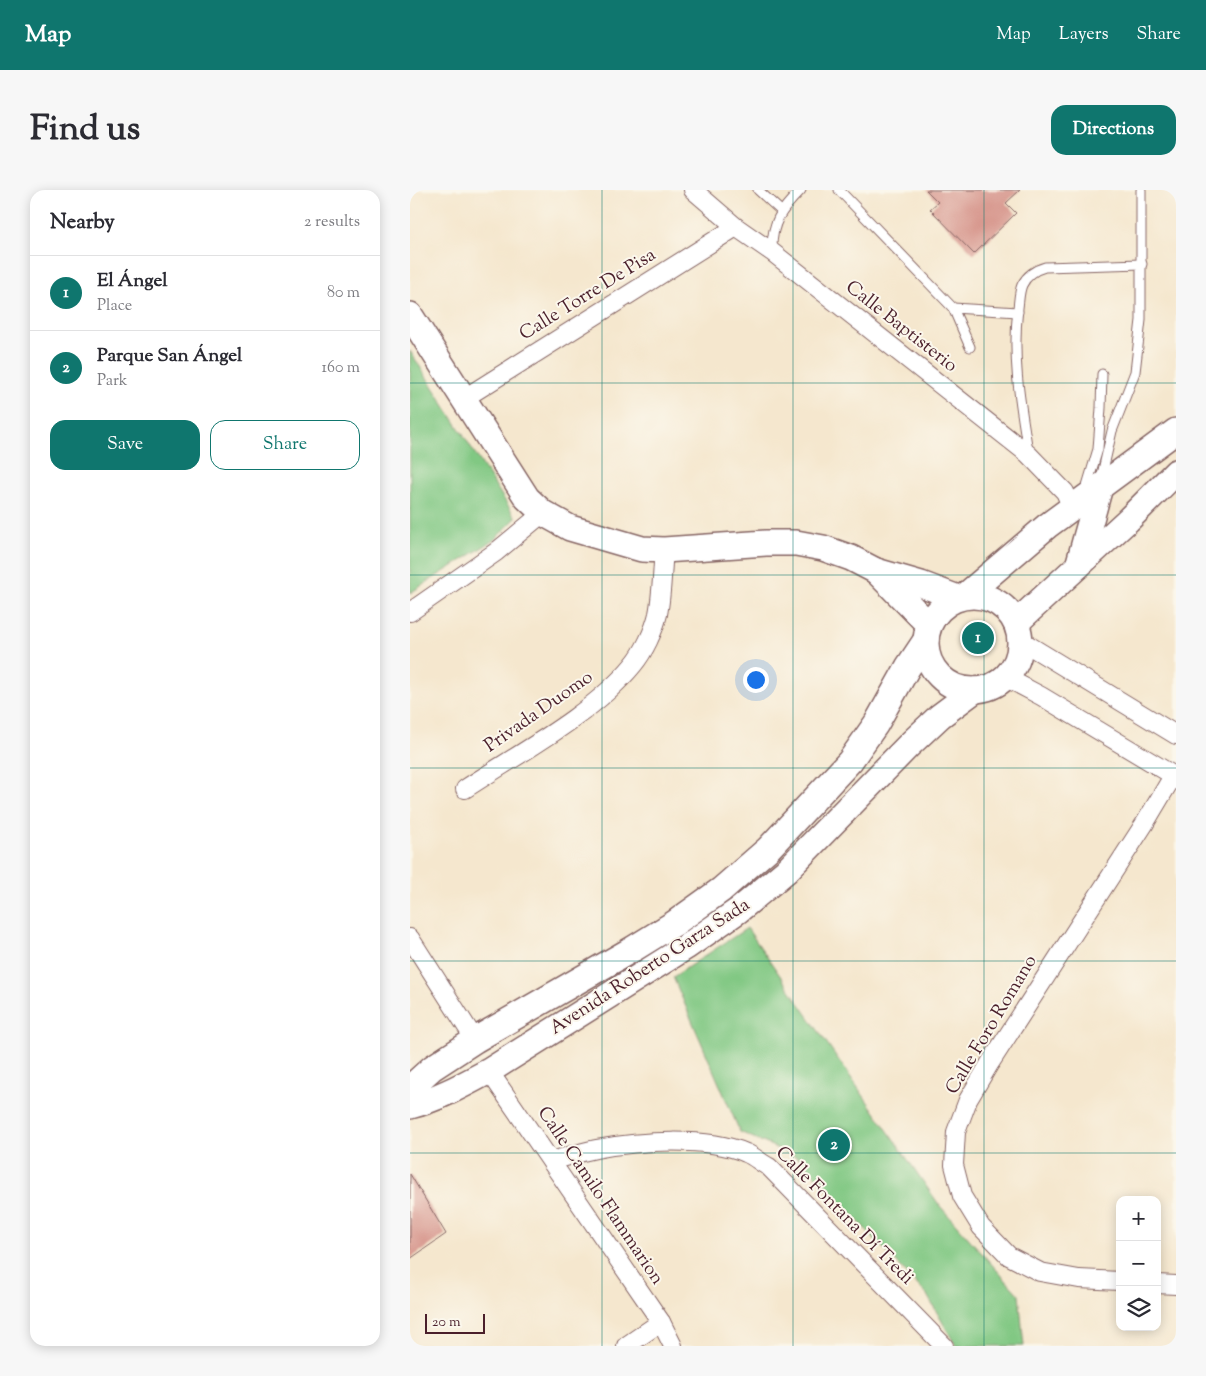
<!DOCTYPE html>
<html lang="en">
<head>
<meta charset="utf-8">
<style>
  :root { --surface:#fff; --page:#f7f7f7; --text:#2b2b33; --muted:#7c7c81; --line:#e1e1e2; --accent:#0f766e }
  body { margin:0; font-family:"Sorts Mill Goudy",serif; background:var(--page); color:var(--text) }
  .controls { position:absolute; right:15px; bottom:15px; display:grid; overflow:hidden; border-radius:10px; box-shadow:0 2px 12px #0003 }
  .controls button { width:45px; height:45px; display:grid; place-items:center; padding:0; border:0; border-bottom:1px solid var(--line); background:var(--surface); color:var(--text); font:25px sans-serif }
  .scale { position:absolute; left:15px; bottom:12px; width:60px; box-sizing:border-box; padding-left:5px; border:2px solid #4a1f2b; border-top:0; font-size:14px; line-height:18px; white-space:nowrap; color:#4a1f2b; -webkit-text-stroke:4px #fbf7ec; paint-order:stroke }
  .you { position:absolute; left:345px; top:489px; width:18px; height:18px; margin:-12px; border:4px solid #fff; border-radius:50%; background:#1a73e8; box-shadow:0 0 0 8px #1a73e833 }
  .badge { display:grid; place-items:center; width:32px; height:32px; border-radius:50%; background:var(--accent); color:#fff; font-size:16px; font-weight:700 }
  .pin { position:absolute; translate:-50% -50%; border:2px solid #fff; box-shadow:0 1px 5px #0006 }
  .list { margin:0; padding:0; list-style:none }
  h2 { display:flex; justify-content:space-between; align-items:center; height:65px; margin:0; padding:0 20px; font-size:21px }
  h2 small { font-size:16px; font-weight:400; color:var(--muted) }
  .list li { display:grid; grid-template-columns:32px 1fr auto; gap:15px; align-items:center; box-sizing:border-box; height:75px; padding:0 20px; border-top:1px solid var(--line) }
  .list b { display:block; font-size:19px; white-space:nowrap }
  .list p { margin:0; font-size:16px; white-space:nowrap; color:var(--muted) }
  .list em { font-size:16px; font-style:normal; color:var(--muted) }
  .actions { display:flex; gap:10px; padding:15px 20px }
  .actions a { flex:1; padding:11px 0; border:1px solid var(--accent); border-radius:15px; text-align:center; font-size:18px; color:var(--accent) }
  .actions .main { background:var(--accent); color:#fff }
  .icon { flex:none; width:28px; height:28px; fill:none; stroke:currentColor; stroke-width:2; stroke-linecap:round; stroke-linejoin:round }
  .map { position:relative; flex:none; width:766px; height:1156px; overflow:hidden; border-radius:15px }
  header { display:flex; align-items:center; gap:30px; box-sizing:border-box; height:70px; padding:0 25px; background:var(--accent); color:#fff }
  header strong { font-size:24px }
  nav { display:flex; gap:28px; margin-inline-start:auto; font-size:18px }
  .intro { display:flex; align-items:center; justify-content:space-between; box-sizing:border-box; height:120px; padding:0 30px }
  h1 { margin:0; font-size:35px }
  .button { padding:12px 22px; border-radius:15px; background:var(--accent); color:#fff; font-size:18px; font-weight:700 }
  main { display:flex; gap:30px; padding:0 30px }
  aside { flex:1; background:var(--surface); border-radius:15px; box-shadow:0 2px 12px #0003 }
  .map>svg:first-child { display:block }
  .green { fill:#81c883; stroke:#667457 }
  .building { fill:#d8998f }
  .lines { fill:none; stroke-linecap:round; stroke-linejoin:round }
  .lane-casing { stroke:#866564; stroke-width:11 }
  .street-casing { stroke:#866564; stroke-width:20 }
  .secondary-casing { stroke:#866564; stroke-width:28 }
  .lane { stroke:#fff; stroke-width:9 }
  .street { stroke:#fff; stroke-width:18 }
  .secondary { stroke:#fff; stroke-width:25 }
  .grid { fill:none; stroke:#0f766e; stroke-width:1; stroke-opacity:0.55 }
  .labels { text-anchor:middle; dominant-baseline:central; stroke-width:4; stroke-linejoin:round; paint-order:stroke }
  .street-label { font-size:19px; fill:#4a1f2b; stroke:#fbf7ec }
</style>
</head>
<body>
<header>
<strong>Map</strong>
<nav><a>Map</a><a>Layers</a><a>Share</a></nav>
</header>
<div class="intro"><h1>Find us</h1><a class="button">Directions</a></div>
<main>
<aside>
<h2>Nearby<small>2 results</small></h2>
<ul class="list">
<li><span class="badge">1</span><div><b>El Ángel</b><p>Place</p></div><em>80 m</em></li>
<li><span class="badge">2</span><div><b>Parque San Ángel</b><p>Park</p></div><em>160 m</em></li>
</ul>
<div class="actions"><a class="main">Save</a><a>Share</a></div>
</aside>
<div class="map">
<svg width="766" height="1156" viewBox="0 0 766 1156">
  <rect width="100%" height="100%" fill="#fbf7ec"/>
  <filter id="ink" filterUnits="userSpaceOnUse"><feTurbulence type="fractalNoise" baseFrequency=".02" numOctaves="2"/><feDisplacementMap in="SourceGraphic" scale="10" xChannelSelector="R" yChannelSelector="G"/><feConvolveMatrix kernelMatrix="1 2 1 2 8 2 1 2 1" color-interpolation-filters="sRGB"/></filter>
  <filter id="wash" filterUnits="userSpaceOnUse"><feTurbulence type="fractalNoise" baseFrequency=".0096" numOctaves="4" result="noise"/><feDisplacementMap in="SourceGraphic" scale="20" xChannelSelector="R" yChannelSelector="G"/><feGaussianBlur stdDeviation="1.12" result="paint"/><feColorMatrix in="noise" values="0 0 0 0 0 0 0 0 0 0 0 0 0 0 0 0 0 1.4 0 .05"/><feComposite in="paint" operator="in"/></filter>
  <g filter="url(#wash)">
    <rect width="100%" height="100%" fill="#f5e7ce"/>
    <g class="green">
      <path d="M0,161l106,167 -22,22 -84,53z"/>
      <path d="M337,738l193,278 79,89 5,51h-68l-29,-51 -128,-137 -59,-26 -67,-155z"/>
    </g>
    <g id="blocks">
      <g class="building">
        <path d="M516,0h94l-14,13 10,10 -42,41 -44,-45 8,-7z"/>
        <path d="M0,984l36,60 -36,25z"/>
      </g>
    </g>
  </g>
  <g filter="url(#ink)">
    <use href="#blocks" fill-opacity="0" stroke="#866564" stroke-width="1"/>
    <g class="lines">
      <g class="lane-casing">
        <g id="lane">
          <path d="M348,0l23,21"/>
          <path d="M429,0l114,118 17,39"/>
          <path d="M362,62c-1,-29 9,-42 29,-62"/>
          <path d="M543,118l65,4"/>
          <path d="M618,261c-8,-49 -16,-93 -10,-143 1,-7 1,-16 4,-23 5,-10 12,-15 23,-18l97,-3"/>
          <path d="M691,289l11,-48 23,-59 6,-52v-130"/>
          <path d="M676,299l12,-40 3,-41 1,-34"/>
        </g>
      </g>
      <g class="street-casing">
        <g id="street">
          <path d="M283,0l43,37 36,25 256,202 37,38 7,16"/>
          <path d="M53,209l273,-172"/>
          <path d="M0,422l86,-60 47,-39"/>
          <path d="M610,450l156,95"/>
          <path d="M595,487l36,19 135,81"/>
          <path d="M55,599c53,-35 128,-75 168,-124 11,-13 21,-34 25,-51 4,-20 4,-43 6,-64"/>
          <path d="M0,748l65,102"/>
          <path d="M79,881l172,251 12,24"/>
          <path d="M141,971c15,-4 30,-9 45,-12 43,-8 110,-13 150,4 8,3 15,10 23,14l175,179"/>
          <path d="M710,1091l-41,-2 -39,-7 -31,-16 -28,-29 -19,-31 -8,-31 2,-33 12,-32 22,-37 155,-240 28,-47"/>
          <path d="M747,1094l19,1"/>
          <path d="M216,1156l35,-24"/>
        </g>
      </g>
      <g class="secondary-casing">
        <g id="secondary">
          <path d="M0,125l117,183 16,15 27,15 72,21 22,1 102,-7h30l27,5 28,10 25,13 45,13 37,14"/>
          <path d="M668,376l22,-79"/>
          <path d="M466,381l53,54"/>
          <path d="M555,406l82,-70 129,-95"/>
          <circle cx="563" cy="453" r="47"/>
          <path d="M606,433l112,-103 48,-48"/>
          <path d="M0,898l22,-20 43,-28 158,-91 42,-26 46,-33 47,-41 82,-88 26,-37 32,-57 18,-27"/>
          <path d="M0,916c28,-7 53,-21 79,-35l197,-124 53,-37 47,-39 123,-126 31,-29 35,-26"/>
        </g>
      </g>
      <use href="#lane" class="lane"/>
      <use href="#street" class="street"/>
      <use href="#secondary" class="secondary"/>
    </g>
  </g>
  <path class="grid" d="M192,0v1156M383,0v1156M574,0v1156M0,193h766M0,385h766M0,578h766M0,771h766M0,963h766"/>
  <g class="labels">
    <g class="street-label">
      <text transform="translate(178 105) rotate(-32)">Calle Torre De Pisa</text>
      <text transform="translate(491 137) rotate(38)">Calle Baptisterio</text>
      <text transform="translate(129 522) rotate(-35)">Privada Duomo</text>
      <text transform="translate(240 777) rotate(-33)">Avenida Roberto Garza Sada</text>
      <text transform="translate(582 835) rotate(-59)">Calle Foro Romano</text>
      <text transform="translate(190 1006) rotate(56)">Calle Camilo Flammarion</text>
      <text transform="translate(434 1026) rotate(45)">Calle Fontana Dí Tredi</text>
    </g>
  </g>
</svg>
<div class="controls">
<button>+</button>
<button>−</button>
<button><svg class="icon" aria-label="layers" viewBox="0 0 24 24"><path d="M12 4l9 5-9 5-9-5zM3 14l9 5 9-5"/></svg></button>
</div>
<div class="scale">20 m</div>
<div class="you"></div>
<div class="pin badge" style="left:568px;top:448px">1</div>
<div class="pin badge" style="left:424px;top:955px">2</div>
</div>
</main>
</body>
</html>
